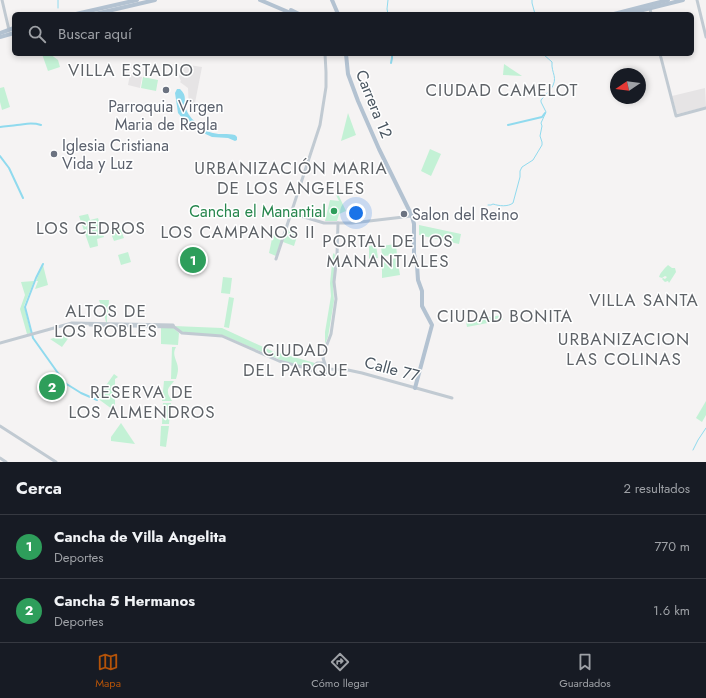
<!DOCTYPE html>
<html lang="es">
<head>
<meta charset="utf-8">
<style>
  :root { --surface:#171b24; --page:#20242c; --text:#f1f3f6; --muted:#9ea1a6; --line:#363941; --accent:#b45309 }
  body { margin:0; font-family:Jost,sans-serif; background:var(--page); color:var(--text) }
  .compass { position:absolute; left:610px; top:68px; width:36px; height:36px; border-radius:50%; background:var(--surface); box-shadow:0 2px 6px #0003; rotate:257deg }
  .you { position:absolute; left:356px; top:213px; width:14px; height:14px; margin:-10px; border:3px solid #fff; border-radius:50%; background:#1a73e8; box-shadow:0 0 0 6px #1a73e833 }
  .badge { display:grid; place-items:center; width:26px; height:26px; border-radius:50%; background:var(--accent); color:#fff; font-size:13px; font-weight:700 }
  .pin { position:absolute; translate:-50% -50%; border:2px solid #fff; box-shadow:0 1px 4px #0006 }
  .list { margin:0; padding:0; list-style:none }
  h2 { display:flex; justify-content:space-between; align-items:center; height:52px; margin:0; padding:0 16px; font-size:17px }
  h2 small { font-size:13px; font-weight:400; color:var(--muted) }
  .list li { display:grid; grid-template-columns:26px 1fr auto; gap:12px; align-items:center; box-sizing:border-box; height:64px; padding:0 16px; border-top:1px solid var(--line) }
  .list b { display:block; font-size:15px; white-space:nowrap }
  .list p { margin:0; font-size:13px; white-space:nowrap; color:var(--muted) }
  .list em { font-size:13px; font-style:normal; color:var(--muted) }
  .icon { flex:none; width:22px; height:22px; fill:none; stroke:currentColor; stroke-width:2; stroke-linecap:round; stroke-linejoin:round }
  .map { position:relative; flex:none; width:706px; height:462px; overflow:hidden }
  .search { position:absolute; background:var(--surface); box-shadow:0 2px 6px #0003; left:12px; right:12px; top:12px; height:44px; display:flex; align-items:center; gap:10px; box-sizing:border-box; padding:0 14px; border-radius:6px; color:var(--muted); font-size:15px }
  .sheet { height:180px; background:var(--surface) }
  nav { display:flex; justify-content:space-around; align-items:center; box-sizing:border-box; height:56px; border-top:1px solid var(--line); background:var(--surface); font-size:11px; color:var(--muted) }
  nav a { display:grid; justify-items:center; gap:2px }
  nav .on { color:var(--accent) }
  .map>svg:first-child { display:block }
  .education { fill:#e6e4e5 }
  .green { fill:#c3f1d5 }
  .water { fill:#90daee }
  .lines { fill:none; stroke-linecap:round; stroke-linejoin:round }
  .stream { stroke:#90daee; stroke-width:1 }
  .canal { stroke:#90daee; stroke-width:2 }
  .minor { stroke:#c1cad2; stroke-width:3 }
  .major { stroke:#b3c2d1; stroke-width:4 }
  .worship-dot { fill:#6b7280; stroke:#fff; stroke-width:1.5 }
  .leisure-dot { fill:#2e9e5b; stroke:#fff; stroke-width:1.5 }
  .labels { text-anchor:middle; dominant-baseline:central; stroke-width:3; stroke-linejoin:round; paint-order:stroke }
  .street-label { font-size:16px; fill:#4a5661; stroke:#fff }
  .worship-label { font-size:16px; fill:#5b616d; stroke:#fff; text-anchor:start }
  .leisure-label { font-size:16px; fill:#27864d; stroke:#fff; text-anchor:end }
  .neighbourhood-label { font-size:17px; letter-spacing:1px; fill:#5f6368; stroke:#fff }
</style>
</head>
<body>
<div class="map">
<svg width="706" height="462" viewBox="0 0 706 462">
  <rect width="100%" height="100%" fill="#f5f3f3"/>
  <g class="education">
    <path d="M182,64l20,3 -9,46 -4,-2 -1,-23 -8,-6 1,-1 -1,-2 -1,-3 3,-7z"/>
    <path d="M130,74l12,3 -2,11 -12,-3z"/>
    <path d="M705,88l1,19 -29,7 -5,-18z"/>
  </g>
  <g class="green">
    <path d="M42,54h8l8,6 2,7 -12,4z"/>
    <path d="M504,64l18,12 -19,-1z"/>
    <path d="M143,77l15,3 -2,11 -15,-3z"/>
    <path d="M4,87l6,20 -8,3 -2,-8v-14z"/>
    <path d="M348,113l8,22 -15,6z"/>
    <path d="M430,149l11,5 -10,22 -10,-5z"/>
    <path d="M338,194l8,17 -7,3 -2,7h-12l5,-21 9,1 -3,-6z"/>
    <path d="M88,214l2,6 8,-2 6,19 -7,2 1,7 -8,2 -11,-32z"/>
    <path d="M419,225l42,9 -2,10 -40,-9z"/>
    <path d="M120,228l4,10 -10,3 -4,-10z"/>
    <path d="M287,229l11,4 -4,13 -11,-4z"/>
    <path d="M273,234l10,2 -7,20 -7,-3z"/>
    <path d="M396,244l1,11 -15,1 -1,-10z"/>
    <path d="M376,245l2,13 -9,1v-13z"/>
    <path d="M128,252l3,10 -10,3 -3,-10z"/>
    <path d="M334,253l1,2 1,4 -3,27 1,15 -6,36 -3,7v-12l6,-36 -1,-13 3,-29z"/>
    <path d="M397,258l3,17 -18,3v-17z"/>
    <path d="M43,265l5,20 -13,4 3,-8h-2z"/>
    <path d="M668,265l4,3h3l1,4 -7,11 -1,-2 -3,1 -3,-3 1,-1 2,1 2,-2 -2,-1 -3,2 -3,-1c1,-4 6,-9 9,-12z"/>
    <path d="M223,277l9,1 -2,16 -9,-1z"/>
    <path d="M34,281l-10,25 7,27 -4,1 -7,-25 5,-14 -4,-13z"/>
    <path d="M229,297l5,1 -5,30 -5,-1z"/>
    <path d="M99,300h10l-1,13h-1v10l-1,-1 -4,-16h-1z"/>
    <path d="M502,315l1,5 -36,7 -1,-6z"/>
    <path d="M174,326l48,2 50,23 43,12 -3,6 -31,-9 -59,-25 -39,-2z"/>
    <path d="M161,327h11l7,6 -1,12 -17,-1z"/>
    <path d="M72,333l-10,14 -12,-8z"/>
    <path d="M172,347h4c-5,8 2,14 2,22 0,3 -1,7 -2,10h-5z"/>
    <path d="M114,374l4,3 -3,2v34l-3,-4 -15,-11z"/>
    <path d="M48,380l12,8 -4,6 -12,-8z"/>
    <path d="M164,381h10c-2,3 -7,7 -6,11 0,4 3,6 4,9h-10z"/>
    <path d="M706,401v14l-4,7 -6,-4z"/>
    <path d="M163,403h8l-2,21h-7z"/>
    <path d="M121,423l14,21 -24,-3v-4z"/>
    <path d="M161,426h8l-3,21 -6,-1z"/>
  </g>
  <path class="water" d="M177,89h3c8,8 3,10 6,20 3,9 17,22 27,24 7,2 15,0 22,2l2,2v3l-2,1 -7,-3 -16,-1 -15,-7 -1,-2h-5l-4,-1 -3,-7 -6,-7 -3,-20z"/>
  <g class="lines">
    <g class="stream">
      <path d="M58,0v8"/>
      <path d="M388,0l-1,9 1,5"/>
      <path d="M532,0v3l3,11"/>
      <path d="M543,54l9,8c-1,12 7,15 -1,27"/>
      <path d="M488,205h3l2,-1c6,2 15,3 20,-1l7,-26v-6l2,-4 11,-7 9,-15v-3l-2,-6 2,-10 -1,-3 5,-11 -5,-10v-2l9,-10"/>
      <path d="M59,397l8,-12"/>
      <path d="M693,450l5,-10 8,-12"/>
    </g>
    <g class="canal">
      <path d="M391,63l1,-5v-4"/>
      <path d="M508,125l34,-8 3,-4"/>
      <path d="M0,127c6,-1 12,-1 17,-2 10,-1 14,-3 24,0"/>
      <path d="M0,156l9,12 14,30"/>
      <path d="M43,264l-7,14 -11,29 8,31 32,45 16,10 16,7"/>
    </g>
    <g class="minor">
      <path d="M2,0l7,30"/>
      <path d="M697,0l9,37"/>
      <path d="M650,8l1,6"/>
      <path d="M660,54l16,62 30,-8"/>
      <path d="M291,213l33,10h28l60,-7"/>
      <path d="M276,259l44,-134 6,-38v-15l-1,-18"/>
      <path d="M90,325l83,2"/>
      <path d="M0,343l72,-20 101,2 1,2 8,6 40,3 57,25 31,8 10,7 5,-2c3,-4 2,-8 -2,-11h-6l-3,3 1,6"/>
      <path d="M325,364l-2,-6 3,-11 5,-13 5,-35 -2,-17 3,-27 1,-32"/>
      <path d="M326,366l4,3 18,1 14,3 90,25"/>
      <path d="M0,426l56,36"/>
      <path d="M0,458l6,4"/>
    </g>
    <g class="major">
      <path d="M260,0l33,14"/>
      <path d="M332,0l6,14"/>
      <path d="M291,10l8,4"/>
      <path d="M76,14l61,-14"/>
      <path d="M95,14l60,-14"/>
      <path d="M614,14l54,-14"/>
      <path d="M627,14l56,-14"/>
      <path d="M0,33l14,-5"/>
      <path d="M0,37l14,-4"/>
      <path d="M346,54l2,20 10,27 21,48 33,67 2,8v30l3,11 1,15 4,11v15l10,19 -17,63"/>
    </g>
  </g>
  <g class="worship-dot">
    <circle cx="166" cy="90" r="4"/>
    <circle cx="54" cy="154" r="4"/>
    <circle cx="404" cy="214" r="4"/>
  </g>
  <circle class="leisure-dot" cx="334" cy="211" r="4"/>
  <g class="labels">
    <g class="street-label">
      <text transform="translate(374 104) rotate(68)">Carrera 12</text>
      <text transform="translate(392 369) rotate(15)">Calle 77</text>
    </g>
    <g class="worship-label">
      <text x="166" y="106" text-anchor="middle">Parroquia Virgen<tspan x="166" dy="18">Maria de Regla</tspan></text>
      <text x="62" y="145">Iglesia Cristiana<tspan x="62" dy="18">Vida y Luz</tspan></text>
      <text x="412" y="214">Salon del Reino</text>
    </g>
    <g class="leisure-label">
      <text x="326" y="211">Cancha el Manantial</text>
    </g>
    <g class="neighbourhood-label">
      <text x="131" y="70">VILLA ESTADIO</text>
      <text x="502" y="90">CIUDAD CAMELOT</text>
      <text x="291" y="168">URBANIZACIÓN MARIA<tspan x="291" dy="20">DE LOS ANGELES</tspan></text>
      <text x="91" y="228">LOS CEDROS</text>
      <text x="238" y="232">LOS CAMPANOS II</text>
      <text x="388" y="241">PORTAL DE LOS<tspan x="388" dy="20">MANANTIALES</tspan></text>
      <text x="644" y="300">VILLA SANTA</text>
      <text x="106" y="311">ALTOS DE<tspan x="106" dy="20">LOS ROBLES</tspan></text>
      <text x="505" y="316">CIUDAD BONITA</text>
      <text x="624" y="339">URBANIZACION<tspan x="624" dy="20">LAS COLINAS</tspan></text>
      <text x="296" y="350">CIUDAD<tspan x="296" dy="20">DEL PARQUE</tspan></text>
      <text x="142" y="392">RESERVA DE<tspan x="142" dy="20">LOS ALMENDROS</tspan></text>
    </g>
  </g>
</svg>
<svg class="compass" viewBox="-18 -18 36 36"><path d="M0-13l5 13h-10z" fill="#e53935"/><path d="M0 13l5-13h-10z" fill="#9ea1a6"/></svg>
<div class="you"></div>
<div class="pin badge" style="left:193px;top:260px;background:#2e9e5b">1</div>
<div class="pin badge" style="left:52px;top:387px;background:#2e9e5b">2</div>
<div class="search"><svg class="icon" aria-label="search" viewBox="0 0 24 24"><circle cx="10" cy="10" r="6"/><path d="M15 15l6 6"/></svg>Buscar aquí</div>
</div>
<section class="sheet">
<h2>Cerca<small>2 resultados</small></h2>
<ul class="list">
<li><span class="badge" style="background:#2e9e5b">1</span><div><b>Cancha de Villa Angelita</b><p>Deportes</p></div><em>770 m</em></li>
<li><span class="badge" style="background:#2e9e5b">2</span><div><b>Cancha 5 Hermanos</b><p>Deportes</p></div><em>1.6 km</em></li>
</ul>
</section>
<nav>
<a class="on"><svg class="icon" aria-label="map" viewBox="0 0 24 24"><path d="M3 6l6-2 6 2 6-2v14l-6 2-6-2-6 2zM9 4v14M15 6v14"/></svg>Mapa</a>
<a><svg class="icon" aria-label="directions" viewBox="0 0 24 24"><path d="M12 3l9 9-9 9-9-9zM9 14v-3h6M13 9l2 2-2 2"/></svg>Cómo llegar</a>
<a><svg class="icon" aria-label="saved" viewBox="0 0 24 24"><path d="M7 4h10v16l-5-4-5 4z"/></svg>Guardados</a>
</nav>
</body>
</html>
